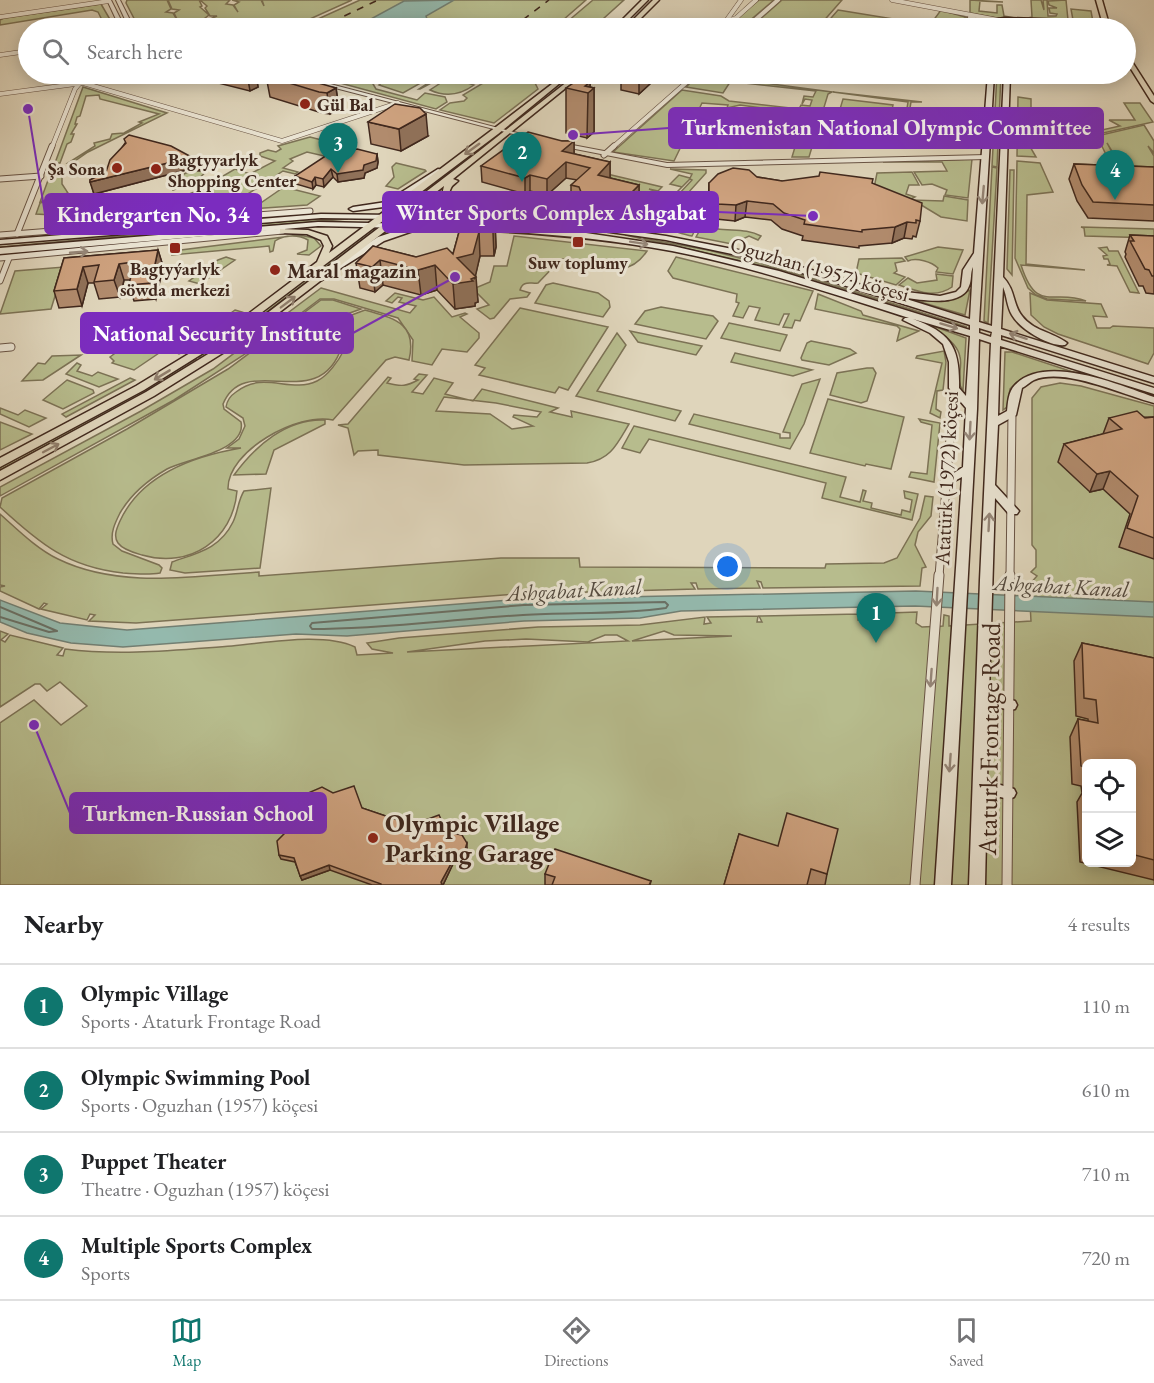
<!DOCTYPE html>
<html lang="en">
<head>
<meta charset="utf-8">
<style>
  :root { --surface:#fff; --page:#f6f6f6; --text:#202124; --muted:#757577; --line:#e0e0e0; --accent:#0f766e }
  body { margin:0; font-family:"EB Garamond",serif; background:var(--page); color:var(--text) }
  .controls { position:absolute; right:18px; bottom:18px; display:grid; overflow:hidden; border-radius:9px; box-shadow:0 3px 15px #0003 }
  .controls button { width:54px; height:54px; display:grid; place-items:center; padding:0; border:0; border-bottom:2px solid var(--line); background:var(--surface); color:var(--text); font:30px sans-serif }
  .you { position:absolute; left:728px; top:567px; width:21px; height:21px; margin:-15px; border:4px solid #fff; border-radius:50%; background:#1a73e8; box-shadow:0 0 0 9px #1a73e833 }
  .badge { display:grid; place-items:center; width:39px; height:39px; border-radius:50%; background:var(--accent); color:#fff; font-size:20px; font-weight:700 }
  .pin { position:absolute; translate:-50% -50px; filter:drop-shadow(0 2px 3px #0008) }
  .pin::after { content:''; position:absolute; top:32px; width:21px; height:18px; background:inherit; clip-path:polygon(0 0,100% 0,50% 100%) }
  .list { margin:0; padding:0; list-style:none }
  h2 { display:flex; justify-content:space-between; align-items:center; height:78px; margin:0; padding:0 24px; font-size:26px }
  h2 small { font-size:20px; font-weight:400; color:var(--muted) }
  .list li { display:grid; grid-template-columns:39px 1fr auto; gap:18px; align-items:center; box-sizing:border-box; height:84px; padding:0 24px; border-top:2px solid var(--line) }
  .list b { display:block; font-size:22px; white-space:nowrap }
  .list p { margin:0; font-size:20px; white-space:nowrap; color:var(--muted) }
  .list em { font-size:20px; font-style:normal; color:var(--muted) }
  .icon { flex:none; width:33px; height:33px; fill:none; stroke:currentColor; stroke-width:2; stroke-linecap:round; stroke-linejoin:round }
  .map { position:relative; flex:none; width:1154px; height:885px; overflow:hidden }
  .search { position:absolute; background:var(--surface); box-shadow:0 3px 15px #0003; left:18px; right:18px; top:18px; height:66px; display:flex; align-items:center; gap:15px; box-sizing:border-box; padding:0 21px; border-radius:33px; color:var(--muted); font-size:22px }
  .sheet { height:414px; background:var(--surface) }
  nav { display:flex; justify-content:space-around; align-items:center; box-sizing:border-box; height:84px; border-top:2px solid var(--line); background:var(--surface); font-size:16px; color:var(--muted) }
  nav a { display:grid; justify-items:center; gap:3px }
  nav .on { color:var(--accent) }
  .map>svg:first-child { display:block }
  .green { fill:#b7bc8d; stroke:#7c7255; stroke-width:1.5; fill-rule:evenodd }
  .water { fill:#94b9ad; stroke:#727f73; stroke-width:1.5 }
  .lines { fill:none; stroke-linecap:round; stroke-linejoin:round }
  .shore { stroke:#6a7065; stroke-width:2 }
  .minor-far3-casing { stroke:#685344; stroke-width:5 }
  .minor-far2-casing { stroke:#685344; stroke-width:7 }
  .minor-far1-casing { stroke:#685344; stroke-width:9 }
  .minor-casing { stroke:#685344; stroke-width:11 }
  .tertiary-casing { stroke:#685344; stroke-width:2 }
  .secondary-casing { stroke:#40281d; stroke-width:3 }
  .primary-casing { stroke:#40281d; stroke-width:3 }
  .minor-far3 { stroke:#eae4d3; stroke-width:4 }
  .minor-far2 { stroke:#eae4d3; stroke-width:5 }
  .minor-far1 { stroke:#eae4d3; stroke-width:7 }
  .minor { stroke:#eae4d3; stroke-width:9 }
  .tertiary { fill:#eae4d3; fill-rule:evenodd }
  .secondary { fill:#eae4d3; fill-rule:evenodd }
  .primary { fill:#dfd5bb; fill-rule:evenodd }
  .rail { stroke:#40281d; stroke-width:1.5; stroke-dasharray:7 7; stroke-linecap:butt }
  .wall { fill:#b18b6d; stroke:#40281d; stroke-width:1.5; fill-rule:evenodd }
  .shaded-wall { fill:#907159; stroke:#40281d; stroke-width:1.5 }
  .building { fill:#cea27f; stroke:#40281d; stroke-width:1.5 }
  .oneway { stroke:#907e6c }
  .oneway2 { stroke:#958678 }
  .poi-dot { fill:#8f2418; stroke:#eae4d3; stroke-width:2 }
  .labels { text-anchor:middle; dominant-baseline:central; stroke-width:6; stroke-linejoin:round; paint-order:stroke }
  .far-poi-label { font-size:18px; font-weight:bold; fill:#40281d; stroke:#eae4d3; text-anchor:start }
  .street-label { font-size:21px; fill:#40281d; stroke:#eae4d3 }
  .poi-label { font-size:21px; font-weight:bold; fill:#40281d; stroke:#eae4d3; text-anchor:start }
  .water-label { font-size:22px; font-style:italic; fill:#554c41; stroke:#eae4d3 }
  .near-street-label { font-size:26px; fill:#40281d; stroke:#eae4d3 }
  .near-poi-label { font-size:26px; font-weight:bold; fill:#40281d; stroke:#eae4d3; text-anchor:start }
  .leader { fill:none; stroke:#7b2cbf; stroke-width:2 }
  .callout-dot { fill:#7b2cbf; stroke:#eae4d3; stroke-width:2 }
  .callout { fill:#7b2cbf; stroke:#7b2cbf; stroke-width:2 }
  .callout-label { font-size:22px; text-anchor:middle; font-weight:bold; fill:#fff }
</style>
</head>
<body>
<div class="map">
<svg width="1154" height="885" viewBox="0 0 1154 885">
  <rect width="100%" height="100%" fill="#dfd5bb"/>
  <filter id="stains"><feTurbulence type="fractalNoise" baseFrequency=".00333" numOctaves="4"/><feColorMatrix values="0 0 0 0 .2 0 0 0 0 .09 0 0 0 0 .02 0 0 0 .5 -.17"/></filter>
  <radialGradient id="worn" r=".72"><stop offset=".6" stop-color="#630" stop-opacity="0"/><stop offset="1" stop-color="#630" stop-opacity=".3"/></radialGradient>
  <g class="green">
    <path d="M127,0h40l4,9 -5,3 7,1 7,12 -6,-12 5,-3 -7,-1 -4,-9h31l3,6 -2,1 9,8 -5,4 4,1 9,-4h-7l-5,-8 2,-2 -7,-6h30l-4,4 7,1 5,7 -4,-7 5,-3 -7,-2h29l3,6 -2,-6h90l-62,28h-133l-19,-2 -12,-23z"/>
    <path d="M360,0h226l-31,27 -19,-2 16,3h-254z"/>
    <path d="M593,0h31l-31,28 -32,-1z"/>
    <path d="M759,0h15l-33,28h-16z"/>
    <path d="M782,0h60l-21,24 5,4h-76z"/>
    <path d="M970,0l33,2 -23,-1 -1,10 18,2v-8h5l2,11 17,3 -25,-1 -26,-5z"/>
    <path d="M1031,0h10l3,10 -1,-10h4l1,16h8l1,-2 -7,-1 -1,-5h8l-8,-3 -1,-4 18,-1 2,20h-2l20,1 -13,-1 -2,-11 20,2 2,11 -68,-2h37l-38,-1 8,-2z"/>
    <path d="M101,4l14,24h-9l-8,-16 -6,-2 -92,15v-5l4,-2z"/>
    <path d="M838,10l92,15 11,-15 31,9 13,9 -21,-11 17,11h-49l-39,-6 -2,5 10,1h-70l-6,-3z"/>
    <path d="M307,74h43l15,4 16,-1 1,2 -9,5 3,5 41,11 8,-7 20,4 2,5 -11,7z"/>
    <path d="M393,74l25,1 8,5 -23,13 -24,-8z"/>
    <path d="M423,74h16l35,11c-15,11 -29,12 -44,5l9,-6 -6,-2 -13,7h-1l14,-9z"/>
    <path d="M498,74l35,5 5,10 -44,34 -54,-13 10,-7 14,-2 3,-3 -4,-3z"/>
    <path d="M997,74h4l-4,93 -5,-1z"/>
    <path d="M699,75h2l31,4 -9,14 -37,-6z"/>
    <path d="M734,79l98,13 -4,2 -19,63h-17l13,-43 -65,-9 -13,3 1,-3 -26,-2 -28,58 -61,-9 69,-62 39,6 8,5 70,8 2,-4 9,1 2,-6 -7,-1 -3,5 2,-8 9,1 3,-6 -80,-9z"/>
    <path d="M83,87l84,26 -79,39 -16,11h-4l27,-17 -1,-3 16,-4 2,-5 12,-1 18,-10 -3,-1 20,-8 -59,-15 -1,-4 -13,1 -6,20 -3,1 -2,7h2l-6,10h3l-3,8 -4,2 -7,19h-5z"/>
    <path d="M833,92l89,10h-11l-2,12 29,4v6l-5,1 4,1 -1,9 -33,-2 5,-31z"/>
    <path d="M1018,97l13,2v14h-11l11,3v21l19,2v-13h20l20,10 -33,8 32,-7v9l-57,-2 -3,1 7,12 -19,-1z"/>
    <path d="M843,99l50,6 -2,10 -51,-6z"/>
    <path d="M1124,103h16l13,19 -59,13 -10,-6 2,-2 7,5 27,-6 -11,-6h26z"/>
    <path d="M1144,125l10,16v12l-6,-7 6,10v18l-29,-1 -18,-30 16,30 -10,-4 -16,-33z"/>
    <path d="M310,137l31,8 -17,11 -17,-4 -17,7 3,2 -10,7 15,4 -3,2 -12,-3 -6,4 6,3 -7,-2 -33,21 14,4 -13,9 -54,4 -13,-15 22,-9 36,-21 15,5 25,-13 -15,-5v-3l8,-3 8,2 5,-3 -3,-3z"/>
    <path d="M972,159l-4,39 -23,-3 2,-5 -15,-6 -10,1 -8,-13 33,-1 -5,-9h-59z"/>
    <path d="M1017,161l23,2 13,29 -26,3 -1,69 59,6 -64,-5c16,50 32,23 65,36l-39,-2 -11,-4 -8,-7 -13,-30z"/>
    <path d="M396,163l29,7 1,1 -28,18 -12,-3 8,-9 -2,-10z"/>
    <path d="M992,167l5,1 -9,155 -4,-2z"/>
    <path d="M210,168l-15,14 -22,8 -6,-7 19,-10z"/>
    <path d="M670,169l36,1v3l-19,21 -3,12 -12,3 -16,16 5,-1 27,8 10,-10 -9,-6 2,-1 8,7 -7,14c-16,-3 -28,-11 -45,-8l45,-48 -2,-1 -16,16 8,-8 -12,-3 9,-9 11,3 2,-4z"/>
    <path d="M1010,170h4l-2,105 -5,-6z"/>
    <path d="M912,172l7,13h-10l-3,9 9,3 -4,2 -37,-11 3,-15z"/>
    <path d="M594,173h9l59,14 -4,4 -9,-2 8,3 -10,10 -51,-12 14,-12z"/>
    <path d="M62,174v10l6,9 -28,9 10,-27z"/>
    <path d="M284,187l36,9 -13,9 -55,4z"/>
    <path d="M440,190l5,14 15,9 -42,-2 1,-6z"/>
    <path d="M68,194l13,7 -28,14 -17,-1 4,-11z"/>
    <path d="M944,196l24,4 -1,21 -26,-4 -28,-17 30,1z"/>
    <path d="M348,219l-348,28 297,-27z"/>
    <path d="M702,224c20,10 40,2 59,12l-3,4 -9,-4 -17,8 -36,-7 4,-7 9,1 -9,-2z"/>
    <path d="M1081,227l73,2v9l-69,-2 -1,-8z"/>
    <path d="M372,229l3,1 -115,87 -59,41 -2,-1z"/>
    <path d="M299,235l15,3 7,8 -12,9 -12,-1 10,-4 1,-10c-8,-5 -23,-6 -33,1l-2,10 -3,1 -1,-6 -97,9 1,-4z"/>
    <path d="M625,235l83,15 79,20 180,57 -181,-56z"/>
    <path d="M514,236l133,15c-24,36 -53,5 -86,8l-23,24c-8,1 -15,-3 -18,7l10,3 -3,4 -17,2 -16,19 -4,1 -13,-10 12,-4 -16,-16 17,-7 4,-16h13z"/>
    <path d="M938,247l25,3 -10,24 -17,-2 2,-4c-6,-6 -22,-11 -30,-7l-3,-4z"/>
    <path d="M1107,247l2,4h9l21,42 -9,-1 -13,-26 -10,-1 3,-1 -2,-5h-4l-1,-3 4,-1 -8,-7z"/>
    <path d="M226,257l9,3 -35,24 -11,-3 29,-21z"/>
    <path d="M676,257l137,34 -13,30 -5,-1 -3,8 -9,-1 6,-13h-5l-5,11 -24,-5 5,-12 -11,-2 -6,12 -10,-2 6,-13 -3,-1 1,-8 -64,-16 -5,-7z"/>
    <path d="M902,258l3,3 -10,2 2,8 -3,2 11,4 -9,8 -40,-12 3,-14z"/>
    <path d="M64,267l-13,42 -51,5 15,-43z"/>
    <path d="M936,274l17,2 -1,11c-17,12 -35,4 -53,-2l9,-7 9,5 20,-3z"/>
    <path d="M553,283l45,10 11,8 1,6 -7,10 -68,-14 11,-18z"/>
    <path d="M321,288l89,25 6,-7 -17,-4 3,-4 -4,-1 -6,6 -6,-2 9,-8 28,7 11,-3 18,20 13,-4 2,1 -7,3 19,16v5l-12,14 -25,-3 -10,16 -20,-4 1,-21 -15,-22 -64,-19h-14l-61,46 -85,55 -174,96v-9l141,-76 72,-42z"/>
    <path d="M970,290l-5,25 -48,-14h31z"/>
    <path d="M1030,293l17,7 54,4 6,13 -14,-1 4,12h13l3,-2 41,2v25l-6,11 -90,-30 -14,-7 -13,-12z"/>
    <path d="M818,294l43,17 2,4 56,16 -22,10 3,-12 -3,-3 -82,-17z"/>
    <path d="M321,300h12l28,9 -14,5 -10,9 5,23c-23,71 -97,4 -119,58l1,5 17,13c6,29 -55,37 -74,47 -19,11 -36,25 -47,44 -5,10 -10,20 -7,31l9,7 37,14 3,3 -2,5c-11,2 -25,1 -37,0 -55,-6 -83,-29 -123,-66l2,-9 125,-69 101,-60z"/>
    <path d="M661,307l52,9 5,5 -12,18 -71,-15 10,-13z"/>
    <path d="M520,308l88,19 -40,63 -9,-3 -4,6 -76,-18 6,-7 -10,-3z"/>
    <path d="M235,310l7,2 -59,40 -4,2 -8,-4 17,-6z"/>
    <path d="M365,310c27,8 53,12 44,50l-14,-3 -9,3 -53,60c-35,-8 -106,31 -105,69l9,2c-4,49 -47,78 -95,64 -7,-2 -19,-5 -24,-12 -5,-7 -1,-15 2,-22 21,-46 74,-65 121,-73h-14l12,-9 6,-13 -2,-8 -17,-11c1,-7 4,-11 10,-15 28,-22 54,2 81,-11 11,-5 22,-21 27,-31l-3,-27 8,-7z"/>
    <path d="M729,323l58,12 -7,16 -59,-13z"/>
    <path d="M933,326l33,12 -3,52c-8,-8 0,-22 -3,-33 -3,-16 -20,-22 -27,-31z"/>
    <path d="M630,331l72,15 -6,9 -58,-13z"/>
    <path d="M617,333l9,12 -29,46 84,20 -6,10 -99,-25z"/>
    <path d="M150,341l14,3 1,5 -31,21 -22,-7 2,-2 -4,-4 4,-3 -15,-6 7,-6z"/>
    <path d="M811,341l39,8 6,4 -27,12 -27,-5 -1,-2 6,-15z"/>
    <path d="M944,351l2,11 -3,28 -6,1 -1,18 5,3 -1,6 -10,-5 12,-50 -26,-5 1,-2z"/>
    <path d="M1005,352h7l64,21c-22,-1 -49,-5 -66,16l-3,18 -4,3z"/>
    <path d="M735,353l77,17 -19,6 -62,-14z"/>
    <path d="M81,355l-38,25 -21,1 16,-18 7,1 7,-8z"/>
    <path d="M196,359l2,1 -73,44 -125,66v-3l122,-65z"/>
    <path d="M77,363l4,2 -4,6 15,5 6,-4 20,7 -19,8 -33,-13z"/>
    <path d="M867,368h6l3,5 -9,28 -6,2 -31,-8 7,-22z"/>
    <path d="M419,374l8,1 -15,17 11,2 11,-16 19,5 -8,11 28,7 9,-12 76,19 -8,4 22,5 -1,-6 58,13c-12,20 -18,35 -42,39l-123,2 -86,-10v-5l-20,1 -4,4 -6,-27 -10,-3 10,-1 40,-47 3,1 -4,5c15,4 20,3 31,-3l-4,-1zM444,397l52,6 45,9 -4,5 -23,-2 -1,2 20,9 -21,3 -22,-15 -54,-3z"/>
    <path d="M130,378l5,2 -69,37 -4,-3z"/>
    <path d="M820,379l-16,45 -14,25 -101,-25 5,-10 86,20v4h10v-5l-7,-1 19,-48z"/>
    <path d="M67,380l26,10 1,3 -31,16 -20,-9z"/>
    <path d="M1060,383l21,3 73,20v479h-1154v-162l34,-23 27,25 26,-19 -27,-24 -13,9 -7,-7h-5l-35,23v-76l8,3 -7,6 4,2 5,-7 53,13 -6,7 6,1 2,-7c56,7 111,1 167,-3 35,-3 91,-14 123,1l2,8 36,-2 -21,-4 -5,-6 32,-5 139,-11 102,-2 65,-8 -1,7 7,-1 -4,-6 51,-1 -1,6h5l-3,-6 100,-2 -1,6h6l-4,-6 57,-2 -1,11 6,4 21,-1 1,-11 5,1v10l82,-5 -2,-36 8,-9 -6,-4 5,-5v-17l-4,-5v-147l9,-11zM664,631l10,4 58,1 -100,5zM605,635h12l11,6 -221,11 78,-11 41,-2 62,3zM1086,764h46v98h-46z"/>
    <path d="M828,399l76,18 -13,52 -25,-5 -1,2 -55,-13z"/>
    <path d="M0,408l18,7 7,-5 21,8 -17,9 -29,-13z"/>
    <path d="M919,419l21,4 -6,59 -25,-5 2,-5 16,2 5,-49 -11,-3z"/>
    <path d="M325,420v4l-51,26 -8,24 -32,1c21,-29 53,-57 91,-55z"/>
    <path d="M0,422l32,12 -32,16z"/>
    <path d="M634,426l212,51 -6,20 20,5 3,-12 3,1 -3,10 9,2 -1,5 30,7 1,-5 8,2 2,-12 -7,-2 -1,-7 14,3 -6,26 -90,-22 4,-15 -177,-44 -9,14 -18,-5z"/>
    <path d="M271,488l-11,80 -75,5 -15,-3 2,-8c25,-9 48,-13 61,-40 5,-10 5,-22 11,-31z"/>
    <path d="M925,496l8,1 -2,19 -13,16 -3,13 11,22 -4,1 -2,18 -157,2 -2,-6 -4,-1 3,7 -62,1 -2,-6h-5l4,6 -70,2 -1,-6h-4l3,6 -105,3 -382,29 -47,-2 6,-6 -5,-1 -3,6 -46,-11 6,-5 -3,-1 -5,6 -39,-18v-4l5,-1 -5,-1v-71c18,16 37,35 58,45 61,30 136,17 201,13v4l242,-18h78l1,9 245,1 1,-4 58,-1 13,-5 23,-40z"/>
  </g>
  <g class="water">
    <path d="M454,0l-28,16 1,3 -23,2 -10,7 -38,-1 48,-26z"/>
    <path d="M916,591l238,11v15l-239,-11 -234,5 -41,7 -116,3 -177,15 -51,-2 -173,13 -52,-4 -44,-10 -27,-11v-22l60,23 67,7 396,-31z"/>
  </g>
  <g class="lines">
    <g class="shore">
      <path d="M665,602l3,3 -2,3c-47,7 -95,4 -143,7 -70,4 -140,14 -211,14l-2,-3 2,-3 212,-18z"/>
      <path d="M0,607l57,24 -8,1 -49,-15"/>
    </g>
    <g class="minor-far3-casing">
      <g id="minor-far3">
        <path d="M892,0l106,20"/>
        <path d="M0,17l109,-16"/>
        <path d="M970,17l16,7"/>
        <path d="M727,21l9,-3 20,-18"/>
        <path d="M721,28l20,-28"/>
        <path d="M746,28l32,-28"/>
        <path d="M0,55l28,-4"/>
        <path d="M0,94l83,-11 199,58 116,-38"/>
        <path d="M52,147l23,-58 5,-6"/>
        <path d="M613,147l83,-73"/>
      </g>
    </g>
    <g class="minor-far2-casing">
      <g id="minor-far2">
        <path d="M604,155l10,-9"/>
        <path d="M0,179l41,-3"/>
        <path d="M17,234l35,-88"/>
        <path d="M0,235l310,-24"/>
        <path d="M0,258l283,-27"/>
        <path d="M0,281l9,-23"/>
      </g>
    </g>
    <g class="minor-far1-casing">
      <g id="minor-far1">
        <path d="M0,348l11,-1"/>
        <path d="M939,576l15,-188"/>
        <path d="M1010,576l2,-163"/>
      </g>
    </g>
    <g class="minor-casing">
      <g id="minor">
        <path d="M915,885l24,-310"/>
        <path d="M1007,885l3,-310"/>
      </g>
    </g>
    <g class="tertiary-casing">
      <g id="tertiary">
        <path d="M107,0h4l14,28h-5z"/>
        <path d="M116,0h4l14,28h-5z"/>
        <path d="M285,74h7l245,64 -5,1 -247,-64z"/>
        <path d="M562,143l105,20 319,-8 3,2 -3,2 -319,8 -107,-21 -1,-1z"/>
      </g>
    </g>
    <g class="secondary-casing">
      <g id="secondary">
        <path d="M1004,18l100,3 3,2 -3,2 -91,-3 6,3 -2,3h-6l1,-2 -11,-4 -11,1 6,5h-7l-4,-2v-5z"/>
        <path d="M988,74h6l-15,248 13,4 12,-252h6l-7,203c13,14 9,26 19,39 11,15 31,16 45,27l-2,2c-16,2 -45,-16 -53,-30 -5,-8 -5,-19 -9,-28l-2,42 153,48v6l-153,-48v5l153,48v6l-154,-48 -2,70 9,-5c1,-8 1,-19 8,-26 30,-32 105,0 139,12v6c-31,-8 -89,-36 -120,-23 -4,2 -8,6 -12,8l-6,27 -18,10 -3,60 24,26 -2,3h-8l-14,-16 -6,196 26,7 2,4 -2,4 -5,1 -21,-5 -2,76 27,8 2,4 -2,4 -5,2 -22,-5 -2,91h-16l11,-305 11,-237 -12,-4 -2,70 -26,476h-16l27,-408 -15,8 -5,-4 21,-14 3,-59 -17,-20v-26l-6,-18 -13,-11 -27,-13 2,-2h4c-78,-25 -156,-51 -237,-67 -85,-16 -172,-21 -258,-23l-1,3 -29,10 -62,39 -4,-3 1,-2 59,-38 27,-9 -87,-2 -318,28v-6l318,-26 153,3 115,8 87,13 106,25 191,59v-5l-130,-41 -89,-26 -85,-18 -84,-12 -118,-8 -143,-2 -321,26v-4l321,-26 143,2 118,8 84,12 87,17 93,27 124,39 3,-52c-3,6 -1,13 -4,19 -7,21 -46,14 -63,12l-4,-3 4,-3 34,4 16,-4 5,-5 2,-17 11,-17zM913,319l57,17 -4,60 -7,-8c1,-41 -8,-55 -46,-69zM979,328l13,4 -1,5 -12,-4z"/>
        <path d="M438,169l7,2 -54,35 -38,5 -4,-2 4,-2 33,-5z"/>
      </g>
    </g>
    <g class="primary-casing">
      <g id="primary">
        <path d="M642,0h6l-28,28h-6z"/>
        <path d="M653,0h6l-28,28h-6z"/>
        <path d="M1096,0h6l8,28h-6z"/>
        <path d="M1126,55l3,2 25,39v7l-3,-2 -25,-40z"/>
        <path d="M565,74h6l-73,60 -269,203 -85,53 -144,77v-9l136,-72 87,-53 94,-71 7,-16 -3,-6 -14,-6 -27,-1v-4l28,1 19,6 5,10 -3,7 163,-123z"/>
        <path d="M577,74h6l-130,105 5,2c-2,2 -6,4 -7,7 -13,24 61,28 73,30v4l-60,-8 -15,-7 -7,-12 2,-9 -202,155 -88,55 -154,84v-9l146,-79 90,-55 242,-185z"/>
      </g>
    </g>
    <use href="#minor-far3" class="minor-far3"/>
    <use href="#minor-far2" class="minor-far2"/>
    <use href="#minor-far1" class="minor-far1"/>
    <use href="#minor" class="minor"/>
    <use href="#tertiary" class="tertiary"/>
    <use href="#secondary" class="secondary"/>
    <use href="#primary" class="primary"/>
    <g class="rail">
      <path d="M319,28l59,-28"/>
      <path d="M512,28l37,-28"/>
    </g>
  </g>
  <g class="wall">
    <path d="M177,74h22l-13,3z"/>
    <path d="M212,74h44l2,13 -8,4 -36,-9z"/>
    <path d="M624,74h27v9l-12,11 -18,-4v-14z"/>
    <path d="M266,76l70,12 3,21 -9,5 -8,-1 -52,-16z"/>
    <path d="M590,82v5l4,1v44l-7,6 -21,-5v-45z"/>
    <path d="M368,122l60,14 -27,15 -30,-7z"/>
    <path d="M562,141h12v13l36,8v16l29,7v16l-16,16 -42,-10 -2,-4 -8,-2v-16l6,-5 -11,-2 -19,17 -17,-4 -5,3 -43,-12 -1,-16z"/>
    <path d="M125,143l72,17 3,11 -14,-1 -92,24 -4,-14 16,-8z"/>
    <path d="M377,154l1,8 -1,6 -12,5 -1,5 -26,4 -5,-5 -9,10 -8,-2 -3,4 -17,-5 -1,-8z"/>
    <path d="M1074,164l80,3v54l-66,-3 -11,-17 -8,-22z"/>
    <path d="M757,177l25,4 90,2 48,38 -4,16 -3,-1 -1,3 -8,-1 -12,5 -33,3v2l-57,-8 1,-4 -21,-7 -11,-9 -26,-3 -10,4 -19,-2 -8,-9 1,-27z"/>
    <path d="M462,221l33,2 1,24 -2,9h-14l-5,20 3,26 -3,1v3l-20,3 -18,-19 -16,5 -38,-10 -8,7 -15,-4 -4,-25 17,-17 43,11 37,-3z"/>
    <path d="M1130,235l24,1v58l-8,-1 -3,-7h-4l-14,-29 1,-3 -1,-2z"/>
    <path d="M158,250l5,16 -7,33 -22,2 -5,-16 1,-5h-6l-4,17 -21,2 -5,-16h-6l-6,23 -23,2 -5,-17 10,-33z"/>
    <path d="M1154,417v142l-35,-12 11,-33 -27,-25 -13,3 -32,-30 6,-18 39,-10 6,-16z"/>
    <path d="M1082,643l72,15v222l-74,-18 -3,-60 5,-9 -1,-7 -9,-2 -2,-47 8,-18 10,2v-2l-12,-3 -2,-55zM1086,764h45v98h-45z"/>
    <path d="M362,808l50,17 35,7 20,16 -2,9 -12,7 -10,21h-71l-42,-15 -28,10 -7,-18 -14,-3 -2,-4z"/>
    <path d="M739,834l88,40 -2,11h-101z"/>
    <path d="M545,874l106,7 -1,4h-105z"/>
  </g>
  <g class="shaded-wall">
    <path d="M186,74h13l-13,3z"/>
    <path d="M247,74h9l2,13 -8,4z"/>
    <path d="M646,74h5v9l-12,11v-15z"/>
    <path d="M590,82v9l4,-3v44l-7,6 1,-45 -3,-7z"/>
    <path d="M336,88l3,21 -9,5 -3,-21z"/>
    <path d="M426,114l2,22 -27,15 -2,-22z"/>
    <path d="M574,141v15l-8,7v15l-19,17v-16l15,-28z"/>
    <path d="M377,154l1,8 -1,6 -12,5 -1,5 -26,4 -1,-8 27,-9z"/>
    <path d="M184,159l2,11 -92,24 -4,-12z"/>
    <path d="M610,162v15l-12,14v-16z"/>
    <path d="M331,169l2,8 -9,10 -1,-8z"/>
    <path d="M530,175v16l-5,3v-16z"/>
    <path d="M315,177l1,8 -3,4 -1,-7z"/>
    <path d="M639,185v16l-16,16v-16z"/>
    <path d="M747,201l-2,16 -10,4 1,-16z"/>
    <path d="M907,222l-3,16 -12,5 3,-16z"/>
    <path d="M495,223l1,24 -2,9 -1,-24z"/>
    <path d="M479,232l1,24 -5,22 1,-1 2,25 -3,1v3l-20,3 -2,-25 4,-26z"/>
    <path d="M158,250l5,16 -7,33 -5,-16z"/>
    <path d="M380,260l3,25 -8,7 -3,-25z"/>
    <path d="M119,264l5,16 -4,17 -6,-17z"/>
    <path d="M435,265l2,25 -16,5 -3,-25z"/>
    <path d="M83,267l5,16 -6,23 -5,-17z"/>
    <path d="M1110,471l-7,18 -13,3 7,-18z"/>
    <path d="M467,843v5l-2,9 -12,7 -10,21h-1l-1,-3 12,-22z"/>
    <path d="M329,865l1,5 -28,10 -2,-4z"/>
  </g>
  <g class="building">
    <path d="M943,19l24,3 -1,6h-26z"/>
    <path d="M272,74h15l49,14 -9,5 -8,-1 -53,-16z"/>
    <path d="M624,74h22l-7,5 -18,-3z"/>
    <path d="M578,80l12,2 -5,4 9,2 -6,5 -22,-5z"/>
    <path d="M395,104l25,4 6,6 -27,15 -31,-7z"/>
    <path d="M528,132l34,9h12l-12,10 48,11 -12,13 41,10 -16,16 -42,-9 -2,-5 -8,-2 19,-17 -24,-6 -19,17 -17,-4 -5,3 -44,-12z"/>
    <path d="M129,135l42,11 26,14 -13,-1 -94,23v-2l16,-8 4,-12 16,-17 -2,-4z"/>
    <path d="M357,149l20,5 -1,7 -12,4 -1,5 -26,4 -6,-5 -8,10 -8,-2 -3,5 -17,-6 35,-23z"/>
    <path d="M1074,164l80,3v38l-61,-3 -11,-17z"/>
    <path d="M733,168l16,2 8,7 25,4 37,-5 1,-4 53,7 -1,4 50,20 -2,18 -4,-1v3l-9,-1 -12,5 -33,3v2l-58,-8 1,-4 -21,-7 -11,-9 -26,-3 -11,4 -19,-1 -8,-10v-11l9,-9z"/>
    <path d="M462,221l33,2 -2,9h-14l-6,22 -16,4 19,19 -5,2 2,2 -20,3 -18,-19 -17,5 -38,-10 -8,7 -16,-4 17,-17 43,11 31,-9 6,6z"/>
    <path d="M1130,235l24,1v40h-2l-3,-6 -4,-1 -15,-28h4z"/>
    <path d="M158,250l-7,33 -22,2 5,-23 -15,2 -5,16 -20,2 5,-17 -16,2 -6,22 -23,2 10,-33z"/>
    <path d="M1137,411l8,7 9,-1v121l-27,-10 11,-32 -28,-25 -13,3 -33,-30 58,-15 -13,-11z"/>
    <path d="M1082,643l72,15v202l-23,-6v-90h-45v3l-5,-1 -3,-47 20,4 -2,-23 -12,-2z"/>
    <path d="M354,786l8,22 50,17 27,-10 8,17 15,3 5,8 -3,10 -11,7 -12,22 1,3h-61v-1l-52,-19 -29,11 -6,-18 -15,-3 -2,-14 8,-8 7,-3 13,-21 -1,-7 4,-9 14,-6 11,6z"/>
    <path d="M787,813l51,16 -11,45 -16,-5 -4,16h-83l15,-51 39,12z"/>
    <path d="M555,849l96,32 -2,4h-97l3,-8 -10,-3z"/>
  </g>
  <defs><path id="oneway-shaft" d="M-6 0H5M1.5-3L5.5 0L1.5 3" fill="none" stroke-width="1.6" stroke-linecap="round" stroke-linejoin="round" transform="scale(1.5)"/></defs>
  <g class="oneway">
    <use href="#oneway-shaft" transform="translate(472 149) rotate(144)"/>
    <use href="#oneway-shaft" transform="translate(288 302) rotate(-37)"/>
    <use href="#oneway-shaft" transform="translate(162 375) rotate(149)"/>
    <use href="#oneway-shaft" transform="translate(51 448) rotate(-28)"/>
  </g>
  <g class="oneway2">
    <use href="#oneway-shaft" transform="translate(983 195) rotate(95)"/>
    <use href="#oneway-shaft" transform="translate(639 243) rotate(9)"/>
    <use href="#oneway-shaft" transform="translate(79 252) rotate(-5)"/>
    <use href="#oneway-shaft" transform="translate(949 326) rotate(17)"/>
    <use href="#oneway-shaft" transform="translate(1018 336) rotate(-162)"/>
    <use href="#oneway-shaft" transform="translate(970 431) rotate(93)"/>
    <use href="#oneway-shaft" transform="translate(989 522) rotate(-87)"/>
    <use href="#oneway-shaft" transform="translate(937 597) rotate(93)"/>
    <use href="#oneway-shaft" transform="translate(931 678) rotate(94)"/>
    <use href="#oneway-shaft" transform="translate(950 763) rotate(94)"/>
  </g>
  <g class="poi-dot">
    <circle cx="305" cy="104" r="6"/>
    <circle cx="117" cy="168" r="6"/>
    <circle cx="156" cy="169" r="6"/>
    <rect x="572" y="236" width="12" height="12" rx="3"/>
    <rect x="169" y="242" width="12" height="12" rx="3"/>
    <circle cx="275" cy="270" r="6"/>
    <circle cx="373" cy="838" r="6"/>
  </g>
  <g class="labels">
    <g class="far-poi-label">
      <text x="317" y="104">Gül Bal</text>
      <text x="168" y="159">Bagtyyarlyk<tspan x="168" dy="21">Shopping Center</tspan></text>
      <text x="105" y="168" text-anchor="end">Şa Sona</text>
      <text x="578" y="262" text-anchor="middle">Suw toplumy</text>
      <text x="175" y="268" text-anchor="middle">Bagtyýarlyk<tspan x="175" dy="21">söwda merkezi</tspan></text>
    </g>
    <g class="street-label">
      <text transform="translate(820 269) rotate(16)">Oguzhan (1957) köçesi</text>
      <text transform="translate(946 478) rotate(-87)">Atatürk (1972) köçesi</text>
    </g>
    <g class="poi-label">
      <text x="287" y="270">Maral magazin</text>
    </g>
    <g class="water-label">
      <text transform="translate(1061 586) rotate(3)">Ashgabat Kanal</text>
      <text transform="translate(574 590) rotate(-3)">Ashgabat Kanal</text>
    </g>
    <g class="near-street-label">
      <text transform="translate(989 739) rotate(-89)">Ataturk Frontage Road</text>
    </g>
    <g class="near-poi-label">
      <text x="385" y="823">Olympic Village<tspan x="385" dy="30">Parking Garage</tspan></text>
    </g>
  </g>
  <path class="leader" d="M573 135L669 128M813 216L718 212M28 109L45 214M455 277L353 333M34 725L70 813"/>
  <g class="callout-dot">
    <circle cx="573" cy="135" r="6"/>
    <circle cx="813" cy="216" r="6"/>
    <circle cx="28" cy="109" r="6"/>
    <circle cx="455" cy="277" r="6"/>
    <circle cx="34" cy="725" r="6"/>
  </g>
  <g class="callout">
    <rect x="669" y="108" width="434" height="40" rx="6"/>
    <rect x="383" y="192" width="335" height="40" rx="6"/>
    <rect x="45" y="194" width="216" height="40" rx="6"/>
    <rect x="81" y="313" width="272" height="40" rx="6"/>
    <rect x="70" y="793" width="256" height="40" rx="6"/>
  </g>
  <g class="callout-label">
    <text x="886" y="135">Turkmenistan National Olympic Committee</text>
    <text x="551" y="220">Winter Sports Complex Ashgabat</text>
    <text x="153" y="222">Kindergarten No. 34</text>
    <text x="217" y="341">National Security Institute</text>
    <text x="198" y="821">Turkmen-Russian School</text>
  </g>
  <rect width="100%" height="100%" filter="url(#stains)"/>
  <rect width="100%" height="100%" fill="url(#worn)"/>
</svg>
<div class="controls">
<button><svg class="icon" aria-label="locate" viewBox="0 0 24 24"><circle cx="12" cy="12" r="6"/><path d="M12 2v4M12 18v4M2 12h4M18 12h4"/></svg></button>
<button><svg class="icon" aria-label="layers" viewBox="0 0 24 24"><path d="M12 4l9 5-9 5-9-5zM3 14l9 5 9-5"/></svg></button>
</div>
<div class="you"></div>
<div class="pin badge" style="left:876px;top:643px">1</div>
<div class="pin badge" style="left:522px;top:182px">2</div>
<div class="pin badge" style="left:338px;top:173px">3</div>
<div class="pin badge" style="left:1115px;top:200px">4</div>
<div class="search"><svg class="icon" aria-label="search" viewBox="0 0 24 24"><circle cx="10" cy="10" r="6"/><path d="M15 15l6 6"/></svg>Search here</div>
</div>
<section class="sheet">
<h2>Nearby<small>4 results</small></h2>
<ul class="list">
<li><span class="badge">1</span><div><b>Olympic Village</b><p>Sports · Ataturk Frontage Road</p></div><em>110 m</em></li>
<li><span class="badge">2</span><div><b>Olympic Swimming Pool</b><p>Sports · Oguzhan (1957) köçesi</p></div><em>610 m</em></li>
<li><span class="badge">3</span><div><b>Puppet Theater</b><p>Theatre · Oguzhan (1957) köçesi</p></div><em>710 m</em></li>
<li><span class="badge">4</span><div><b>Multiple Sports Complex</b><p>Sports</p></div><em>720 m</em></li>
</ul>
</section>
<nav>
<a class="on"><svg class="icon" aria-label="map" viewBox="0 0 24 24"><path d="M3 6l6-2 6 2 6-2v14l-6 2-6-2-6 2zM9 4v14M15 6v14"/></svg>Map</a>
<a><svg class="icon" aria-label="directions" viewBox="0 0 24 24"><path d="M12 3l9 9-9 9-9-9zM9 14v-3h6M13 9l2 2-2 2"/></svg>Directions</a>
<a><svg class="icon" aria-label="saved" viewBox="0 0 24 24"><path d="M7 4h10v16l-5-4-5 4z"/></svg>Saved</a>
</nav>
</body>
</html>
